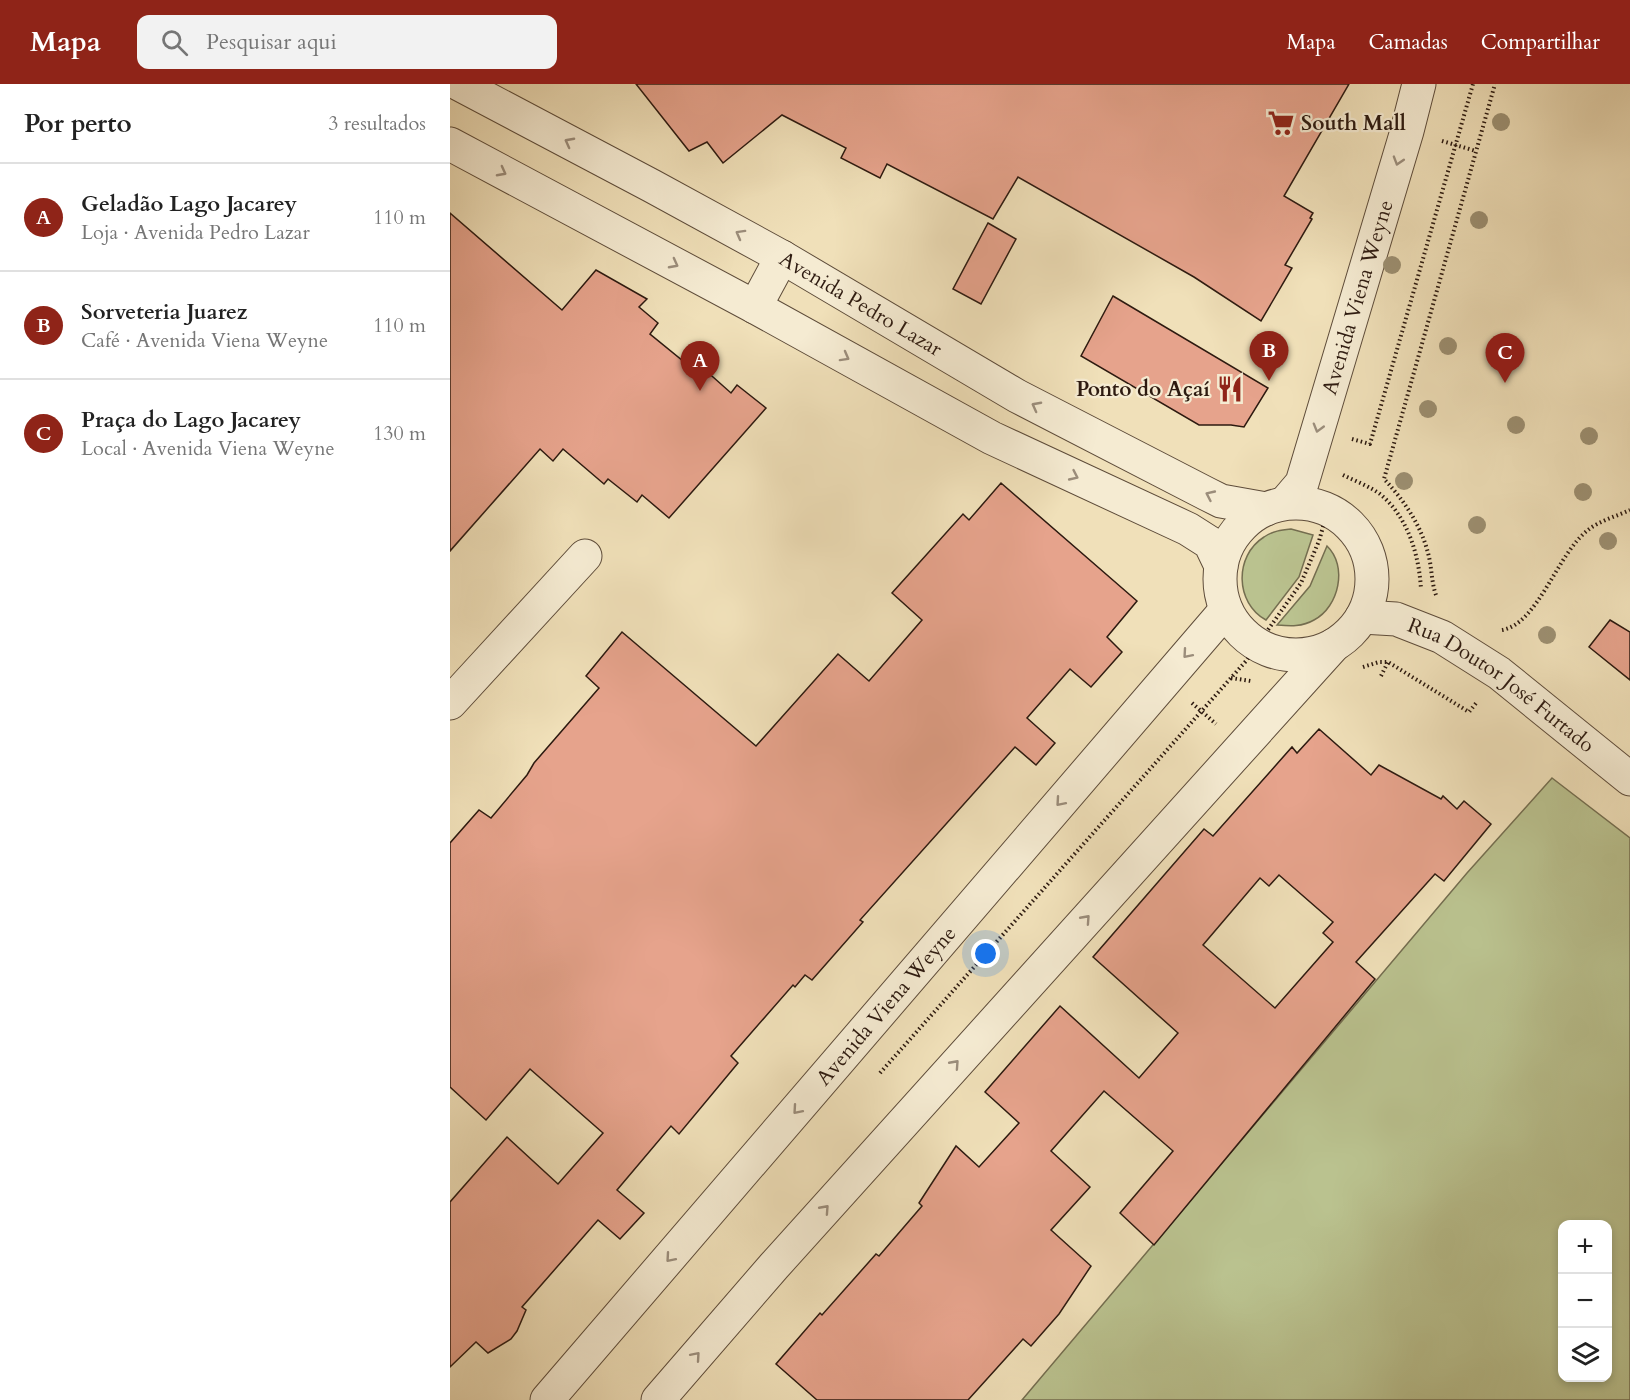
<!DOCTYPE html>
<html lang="pt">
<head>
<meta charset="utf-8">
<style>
  :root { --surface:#fff; --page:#f2f2f2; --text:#222; --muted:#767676; --line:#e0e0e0; --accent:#8f2418 }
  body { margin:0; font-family:Cardo,serif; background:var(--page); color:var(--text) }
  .controls { position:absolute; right:18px; bottom:18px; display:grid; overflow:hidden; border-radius:12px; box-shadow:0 3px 9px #0003 }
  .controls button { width:54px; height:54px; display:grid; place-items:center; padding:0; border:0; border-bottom:2px solid var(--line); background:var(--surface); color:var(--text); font:30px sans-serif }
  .you { position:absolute; left:536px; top:870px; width:21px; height:21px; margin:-15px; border:4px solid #fff; border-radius:50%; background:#1a73e8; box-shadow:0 0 0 9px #1a73e833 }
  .badge { display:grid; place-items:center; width:39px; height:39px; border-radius:50%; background:var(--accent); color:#fff; font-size:20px; font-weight:700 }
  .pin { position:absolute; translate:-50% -50px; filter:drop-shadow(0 2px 3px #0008) }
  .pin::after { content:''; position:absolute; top:32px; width:21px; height:18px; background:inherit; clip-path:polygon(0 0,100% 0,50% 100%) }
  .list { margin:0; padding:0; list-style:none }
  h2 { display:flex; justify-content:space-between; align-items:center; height:78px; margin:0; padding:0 24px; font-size:26px }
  h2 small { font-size:20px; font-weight:400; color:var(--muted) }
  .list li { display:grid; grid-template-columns:39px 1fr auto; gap:18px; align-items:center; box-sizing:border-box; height:108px; padding:0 24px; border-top:2px solid var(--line) }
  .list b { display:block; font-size:22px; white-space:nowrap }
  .list p { margin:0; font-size:20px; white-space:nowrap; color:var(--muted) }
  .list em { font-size:20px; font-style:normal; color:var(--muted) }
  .icon { flex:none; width:33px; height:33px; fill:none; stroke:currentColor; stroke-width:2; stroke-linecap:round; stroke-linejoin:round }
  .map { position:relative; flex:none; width:1180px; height:1316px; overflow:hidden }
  header { display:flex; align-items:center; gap:36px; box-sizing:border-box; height:84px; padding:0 30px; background:var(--accent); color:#fff }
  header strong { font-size:28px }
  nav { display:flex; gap:33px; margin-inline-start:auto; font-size:21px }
  .search { width:420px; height:54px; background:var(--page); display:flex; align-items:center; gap:15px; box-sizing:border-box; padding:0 21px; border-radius:12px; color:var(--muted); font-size:22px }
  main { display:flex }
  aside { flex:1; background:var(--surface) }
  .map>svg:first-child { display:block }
  .green { fill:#bac28f; stroke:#746e50; stroke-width:1.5; fill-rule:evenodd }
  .building { fill:#e6a38c; stroke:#2d1a10; stroke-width:1.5; fill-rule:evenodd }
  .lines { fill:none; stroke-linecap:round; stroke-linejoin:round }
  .minor-casing { stroke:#5e4c3a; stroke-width:35 }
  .path { stroke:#2d1a10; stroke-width:4; stroke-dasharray:1.5 3; stroke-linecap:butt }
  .minor { stroke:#f5ebd2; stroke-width:33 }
  .tree { fill:#9c8f71 }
  .oneway { stroke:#9b8d7b }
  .labels { text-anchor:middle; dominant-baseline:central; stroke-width:4.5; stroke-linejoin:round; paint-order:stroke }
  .poi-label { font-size:21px; font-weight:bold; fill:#2d1a10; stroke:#f5ebd2; text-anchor:start }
  .street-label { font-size:21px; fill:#2d1a10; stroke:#f5ebd2 }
</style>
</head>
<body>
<header>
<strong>Mapa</strong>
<div class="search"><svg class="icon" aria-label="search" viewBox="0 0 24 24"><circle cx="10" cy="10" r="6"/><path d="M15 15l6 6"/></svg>Pesquisar aqui</div>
<nav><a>Mapa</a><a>Camadas</a><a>Compartilhar</a></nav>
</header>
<main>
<aside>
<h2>Por perto<small>3 resultados</small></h2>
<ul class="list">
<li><span class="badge">A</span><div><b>Geladão Lago Jacarey</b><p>Loja · Avenida Pedro Lazar</p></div><em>110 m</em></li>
<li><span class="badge">B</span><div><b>Sorveteria Juarez</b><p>Café · Avenida Viena Weyne</p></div><em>110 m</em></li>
<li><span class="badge">C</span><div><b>Praça do Lago Jacarey</b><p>Local · Avenida Viena Weyne</p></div><em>130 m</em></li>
</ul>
</aside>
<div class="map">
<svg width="1180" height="1316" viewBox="0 0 1180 1316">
  <rect width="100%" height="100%" fill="#f0e0b9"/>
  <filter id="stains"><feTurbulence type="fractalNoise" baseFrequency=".00333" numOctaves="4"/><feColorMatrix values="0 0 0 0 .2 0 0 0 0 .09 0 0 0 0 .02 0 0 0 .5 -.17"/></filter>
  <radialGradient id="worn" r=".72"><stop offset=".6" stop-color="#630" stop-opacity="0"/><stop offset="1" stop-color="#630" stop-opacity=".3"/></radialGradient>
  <g class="green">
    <path d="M841,445l22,6 -14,42 -33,43c-31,-17 -32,-64 -2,-83 9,-6 17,-7 27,-8z"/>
    <path d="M877,462c21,20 12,61 -13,74 -12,7 -24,6 -37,5l33,-39z"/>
    <path d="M1102,694l78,60v562h-608l445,-527zM1112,1140h46v154h-46z"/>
  </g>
  <g class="building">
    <path d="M186,0h713l-65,112 29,17 -3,5 2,1 -27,46 7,3 -31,53 -67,-44 -176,-100 -25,42 -106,-55 -7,14 -39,-20 5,-10 -64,-33 -59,48 -16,-21 -18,9z"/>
    <path d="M0,129l112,97 34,-40 51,29 -8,8 19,16 -8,11 49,40 5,-5 27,24 6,-8 29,23 -97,110 -27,-23 -5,7 -29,-23 -4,5 -41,-35 -10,12 -13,-12 -90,102z"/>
    <path d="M538,139l28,16 -35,65 -28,-15z"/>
    <path d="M663,212l155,92 -24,39 -13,-2h-32l-118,-69z"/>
    <path d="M551,399l136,118 -30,36 15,15 -31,35 -21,-18 -43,49 28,25 -19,22 -21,-18 -155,173 3,2 -51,58 -7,-5 -10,12 -2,-2 -62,71 7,7 -59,71 -8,-8 -54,64 27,23 -24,26 -22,-19 -76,87 4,3 -9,21 -6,8 -23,14 -12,-11 -26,25v-165l57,-65 51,47 45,-51 -73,-64 -44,51 -36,-33v-244l29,-33 12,8 36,-43 7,-12 65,-75 -13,-12 36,-44 134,114 82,-92 31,27 53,-61 -30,-27 71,-79 6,6z"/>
    <path d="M1160,536l20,12v48l-41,-33z"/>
    <path d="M869,645l52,46 8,-10 62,34 2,-3 14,13 7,-8 27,23 -47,57 -9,-7 -79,88 19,17 -221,266 -34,-32 53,-62 -69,-60 -53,60 39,36 -39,43 40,36 -32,48 -28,32 -8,-7 -55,61h-151l-41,-36 44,-51 2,2 54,-61 3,2 43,-50 -3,-3 37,-57 23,21 40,-44 -34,-31 75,-86 79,72 39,-45 -85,-76 111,-128 9,7 79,-89 5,6zM829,791l54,47 -10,11 10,9 -58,66 -72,-63 57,-67 9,8z"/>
  </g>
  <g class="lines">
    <g class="minor-casing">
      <g id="minor">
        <path id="s1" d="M9,0l193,102 130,71 235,139 190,98 14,7 45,8"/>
        <path d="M0,60l305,163 237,131 196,91 22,14 11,23"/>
        <path d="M305,223l27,-50"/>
        <circle cx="846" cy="495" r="76"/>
        <path id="s2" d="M835,419l17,-20 105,-352 12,-47"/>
        <path id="s3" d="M912,533l34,2 46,18 57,36 131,106"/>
        <path d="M0,619l135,-147"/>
        <path id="s4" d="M97,1316l679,-790"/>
        <path d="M208,1316l116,-134 560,-621"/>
      </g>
    </g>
    <g class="path">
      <path d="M992,57l34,10"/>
      <path d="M902,355l18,5 103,-360"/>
      <path d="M893,391c12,6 26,11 37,19 28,23 39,61 41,95"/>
      <path d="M986,511c-5,-14 -4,-28 -8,-42 -7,-28 -25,-54 -44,-74l111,-395"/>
      <path d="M1052,546c36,-6 55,-76 86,-100 11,-9 29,-14 42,-20"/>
      <path d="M913,583l16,-5h9l81,50 8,-10"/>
      <path d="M931,592l8,-16"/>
      <path d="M781,594l20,3"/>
      <path d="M742,619l24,21"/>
      <path d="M430,989l366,-412 55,-78 18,-42 8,-28"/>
    </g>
    <use href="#minor" class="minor"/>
  </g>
  <g class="tree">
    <circle cx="1051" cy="38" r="9"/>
    <circle cx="1029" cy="136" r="9"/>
    <circle cx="942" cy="181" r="9"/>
    <circle cx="998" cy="262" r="9"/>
    <circle cx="978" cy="325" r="9"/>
    <circle cx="1066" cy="341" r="9"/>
    <circle cx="1139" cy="352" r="9"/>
    <circle cx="954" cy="397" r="9"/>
    <circle cx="1133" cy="408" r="9"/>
    <circle cx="1027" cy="441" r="9"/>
    <circle cx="1158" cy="457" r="9"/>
    <circle cx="1097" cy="551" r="9"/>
  </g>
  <defs><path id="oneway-chevron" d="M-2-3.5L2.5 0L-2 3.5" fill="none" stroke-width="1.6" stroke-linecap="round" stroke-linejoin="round" transform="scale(1.5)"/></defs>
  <g class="oneway">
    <use href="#oneway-chevron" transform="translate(119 58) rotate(-152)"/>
    <use href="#oneway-chevron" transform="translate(948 77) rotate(107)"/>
    <use href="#oneway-chevron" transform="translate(52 88) rotate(28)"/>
    <use href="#oneway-chevron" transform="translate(290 150) rotate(-151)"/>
    <use href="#oneway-chevron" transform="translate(224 180) rotate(28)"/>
    <use href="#oneway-chevron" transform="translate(395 273) rotate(29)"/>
    <use href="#oneway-chevron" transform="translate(586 322) rotate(-152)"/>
    <use href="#oneway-chevron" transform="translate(868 344) rotate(106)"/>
    <use href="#oneway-chevron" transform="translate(624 392) rotate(25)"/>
    <use href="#oneway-chevron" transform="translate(760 411) rotate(-155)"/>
    <use href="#oneway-chevron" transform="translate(737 570) rotate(131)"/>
    <use href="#oneway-chevron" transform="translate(610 718) rotate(131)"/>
    <use href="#oneway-chevron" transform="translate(636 835) rotate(-48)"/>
    <use href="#oneway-chevron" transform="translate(505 980) rotate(-48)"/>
    <use href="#oneway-chevron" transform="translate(347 1026) rotate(131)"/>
    <use href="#oneway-chevron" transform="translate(375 1125) rotate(-48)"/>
    <use href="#oneway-chevron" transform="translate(220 1174) rotate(131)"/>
    <use href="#oneway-chevron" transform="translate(246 1272) rotate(-49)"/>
  </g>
  <defs>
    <g id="supermarket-bare" transform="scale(2.07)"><path d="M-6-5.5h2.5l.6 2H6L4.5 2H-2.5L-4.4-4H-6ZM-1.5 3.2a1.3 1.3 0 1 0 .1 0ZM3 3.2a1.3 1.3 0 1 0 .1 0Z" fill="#8f2418" stroke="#f5ebd2" stroke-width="2.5" paint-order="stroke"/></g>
    <g id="restaurant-bare" transform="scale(2.07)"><path d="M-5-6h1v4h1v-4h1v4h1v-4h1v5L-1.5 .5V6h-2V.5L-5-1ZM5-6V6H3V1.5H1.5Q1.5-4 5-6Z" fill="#8f2418" stroke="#f5ebd2" stroke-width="2.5" paint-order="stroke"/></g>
  </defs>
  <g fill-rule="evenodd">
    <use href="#supermarket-bare" x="831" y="39"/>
    <use href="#restaurant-bare" x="780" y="305"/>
  </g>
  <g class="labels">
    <g class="poi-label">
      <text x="851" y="39">South Mall</text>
      <text x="760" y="305" text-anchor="end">Ponto do Açaí</text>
    </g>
    <g class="street-label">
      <text stroke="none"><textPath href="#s2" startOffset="220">Avenida Viena Weyne</textPath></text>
      <text stroke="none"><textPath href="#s1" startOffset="458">Avenida Pedro Lazar</textPath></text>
      <text stroke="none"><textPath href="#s3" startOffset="159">Rua Doutor José Furtado</textPath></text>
      <text stroke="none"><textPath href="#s4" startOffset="520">Avenida Viena Weyne</textPath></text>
    </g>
  </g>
  <rect width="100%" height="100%" filter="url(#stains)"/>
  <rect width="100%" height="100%" fill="url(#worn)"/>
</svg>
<div class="controls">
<button>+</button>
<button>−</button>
<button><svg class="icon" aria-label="layers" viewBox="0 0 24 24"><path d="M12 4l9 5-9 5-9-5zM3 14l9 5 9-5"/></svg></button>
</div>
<div class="you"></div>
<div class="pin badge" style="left:250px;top:307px">A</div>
<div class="pin badge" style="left:819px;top:297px">B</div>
<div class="pin badge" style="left:1055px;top:299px">C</div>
</div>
</main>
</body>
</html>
